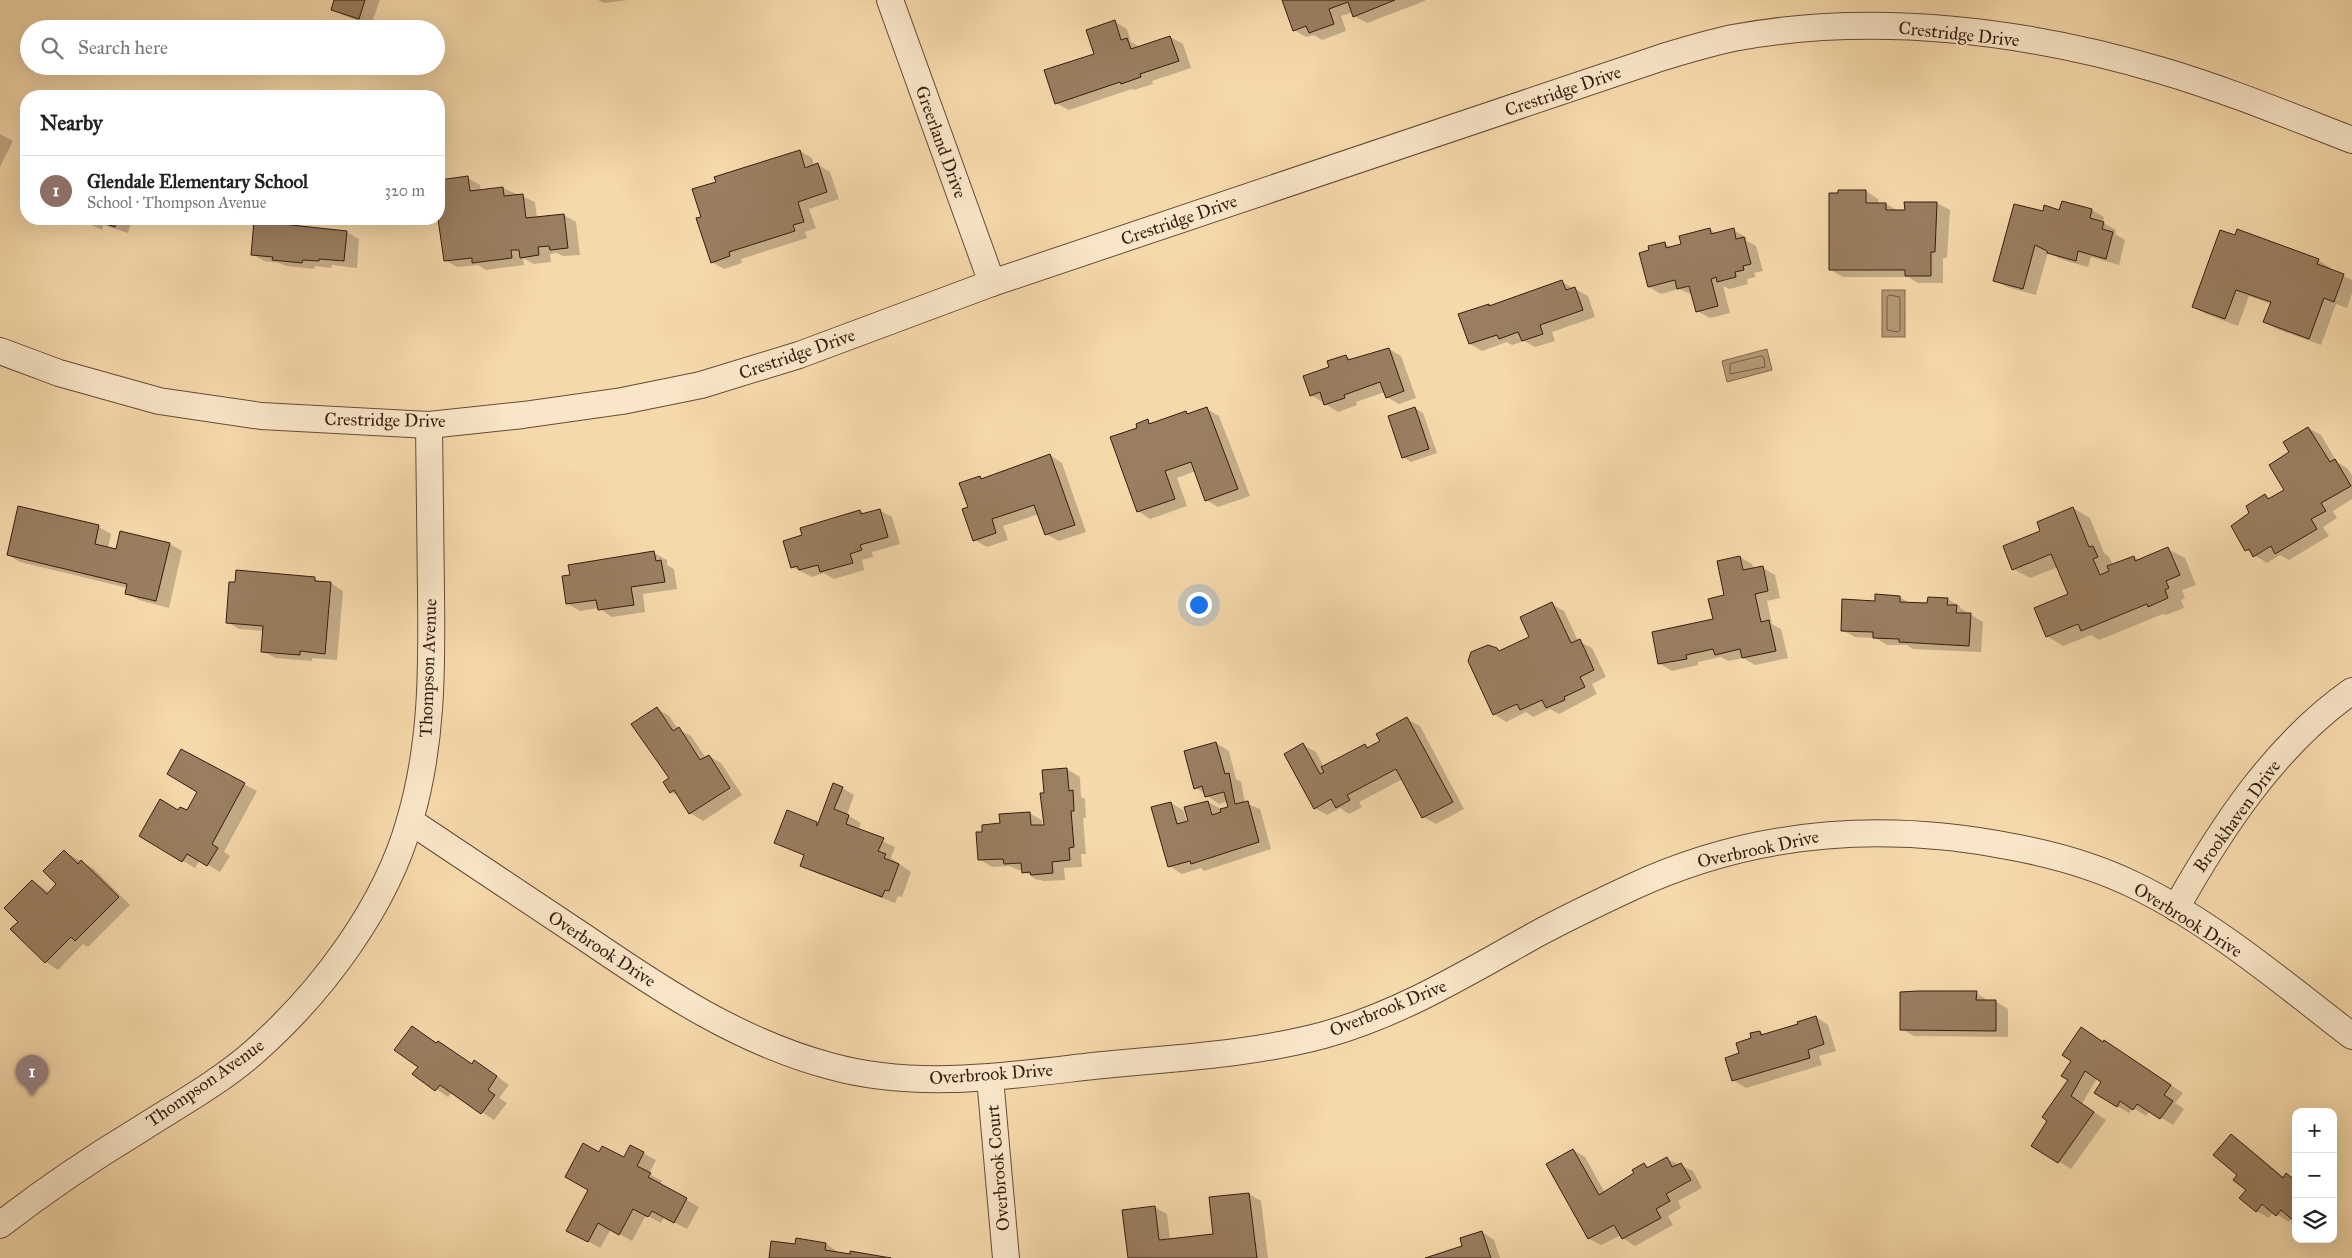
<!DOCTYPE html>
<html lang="en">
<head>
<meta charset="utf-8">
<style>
  :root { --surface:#fff; --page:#f2f2f2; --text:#222; --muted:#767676; --line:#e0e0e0; --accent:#0f766e }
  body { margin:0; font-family:"IM FELL Great Primer",serif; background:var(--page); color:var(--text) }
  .controls { position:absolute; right:15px; bottom:15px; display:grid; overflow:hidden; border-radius:10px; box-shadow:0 5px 20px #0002 }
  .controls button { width:45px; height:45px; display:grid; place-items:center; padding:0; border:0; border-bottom:1px solid var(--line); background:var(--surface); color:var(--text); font:25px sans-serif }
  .you { position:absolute; left:1198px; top:604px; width:18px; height:18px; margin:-12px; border:4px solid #fff; border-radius:50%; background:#1a73e8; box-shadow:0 0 0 8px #1a73e833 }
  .badge { display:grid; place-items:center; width:32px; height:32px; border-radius:50%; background:var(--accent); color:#fff; font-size:16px; font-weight:700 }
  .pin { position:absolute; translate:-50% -41px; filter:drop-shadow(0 1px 2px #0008) }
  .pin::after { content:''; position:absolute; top:26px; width:18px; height:15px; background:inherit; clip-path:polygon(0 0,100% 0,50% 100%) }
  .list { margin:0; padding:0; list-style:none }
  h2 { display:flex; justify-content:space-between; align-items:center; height:65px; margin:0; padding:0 20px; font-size:21px }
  h2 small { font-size:16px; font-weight:400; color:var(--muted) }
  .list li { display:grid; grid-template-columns:32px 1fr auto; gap:15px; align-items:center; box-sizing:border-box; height:70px; padding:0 20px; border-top:1px solid var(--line) }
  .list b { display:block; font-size:19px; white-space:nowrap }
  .list p { margin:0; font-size:16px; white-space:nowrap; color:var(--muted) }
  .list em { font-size:16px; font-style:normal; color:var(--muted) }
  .icon { flex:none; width:28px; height:28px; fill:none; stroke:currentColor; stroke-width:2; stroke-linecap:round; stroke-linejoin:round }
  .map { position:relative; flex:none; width:2352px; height:1258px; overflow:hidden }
  .search { position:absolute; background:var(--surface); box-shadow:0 5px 20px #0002; left:20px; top:20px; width:425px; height:55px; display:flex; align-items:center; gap:12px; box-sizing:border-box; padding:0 18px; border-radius:28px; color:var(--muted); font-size:19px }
  .panel { position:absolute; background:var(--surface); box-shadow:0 5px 20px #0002; left:20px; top:90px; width:425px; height:135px; border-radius:20px }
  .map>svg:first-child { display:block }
  .water { fill:#b59976; stroke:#82674d }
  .shadow { fill:#0003 }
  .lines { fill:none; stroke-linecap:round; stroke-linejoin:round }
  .shore { stroke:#765a42; stroke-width:1 }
  .building { fill:#9a7e60; stroke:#361c0f }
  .minor-casing { stroke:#664b36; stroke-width:28 }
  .minor { stroke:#f9e6c8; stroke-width:26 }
  .labels { text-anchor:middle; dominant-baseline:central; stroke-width:4; stroke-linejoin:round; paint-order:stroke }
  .street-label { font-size:18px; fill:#361c0f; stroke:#f9e6c8 }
</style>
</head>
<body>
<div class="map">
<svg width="2352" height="1258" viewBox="0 0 2352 1258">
  <rect width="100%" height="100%" fill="#f6d9ab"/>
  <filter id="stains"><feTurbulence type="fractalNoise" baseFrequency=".004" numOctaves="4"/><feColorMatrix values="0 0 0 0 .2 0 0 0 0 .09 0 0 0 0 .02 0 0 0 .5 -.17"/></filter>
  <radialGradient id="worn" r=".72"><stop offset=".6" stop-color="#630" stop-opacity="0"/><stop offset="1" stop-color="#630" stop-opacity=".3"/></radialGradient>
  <g class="water">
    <rect x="1882" y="290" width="23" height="47"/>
    <path d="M1767,349l5,21 -45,12 -5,-21z"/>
  </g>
  <g class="shadow">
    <path d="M335,0h45l-9,25 -26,-9 -13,-7z"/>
    <path d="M598,0h30l-24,3z"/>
    <path d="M1283,0h142v1l-58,22 -13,-7 -1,-4 -12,4 5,15 -24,9 -8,-5 -8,2 -12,-7z"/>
    <path d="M1115,22l12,7 4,13 9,5 30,-10 13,7 8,24 -39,13 1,3 -19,6 -2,-1 -63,21 -13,-7 39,-48z"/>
    <path d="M0,134l13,7 -13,26z"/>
    <path d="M800,151l12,7 2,8 4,-1 12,7 9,27 -30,10 7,19 -11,4 2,6 -66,21 1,4 -18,6 -12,-7 -10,-44 15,-35z"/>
    <path d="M468,178l12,7 1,6 22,-3 32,14 2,16 27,-3 12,7 4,33 -17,1 -6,-3 -7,1 1,8 -17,2 -11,-6 1,7 -38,5 -8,-5 -21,2 -12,-7 -6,-46v-33z"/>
    <path d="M1839,191h27l12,8 1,5h7l13,7h7v-8h31l13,7 -3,48h-4v25h-25l-10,-6h-65l-12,-7z"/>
    <path d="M2092,210l12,7 -1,6 13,7 -1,4 10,6 -6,25 -28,-8 -3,10 -28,-8 -12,-7 -12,43 -29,-8 -12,-7 48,-67z"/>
    <path d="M78,219h54l-4,14 -25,-8 -1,5z"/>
    <path d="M1710,229l7,5 16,-4 13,7 1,4 9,5 7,25 -9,2 2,4 -9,2 1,5 -18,5 -7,-3 7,27 -20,5 -13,-7 -4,-16 -14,-6 -18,5 -12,-7 15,-44 8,5 11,-4z"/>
    <path d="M2221,231l97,29 13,8 -1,2 22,10v13l-5,15 -11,-4 -15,41 -44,-16 -12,-7 6,-18 -22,-8 -11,30 -32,-12 -12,-7z"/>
    <path d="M347,232l12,7 -2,29 -25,-3 -1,3 -16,-2 -1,3 -28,-3 -7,-3 -15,-2 -12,-7z"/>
    <path d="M1562,282l26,14 7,21 -43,15 3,9 -20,6 -11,-6 -12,4 -5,-3 -25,9 -12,-7 19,-39 2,2z"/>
    <path d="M1389,349l12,7 15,42 -17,6 -12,-7 -2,-5 -29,10 1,3 -19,7 -27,-17 19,-27 16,-12 6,4z"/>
    <path d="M1415,408l8,5 14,40 -26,9 -8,-5z"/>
    <path d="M1207,409l12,7 31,80 -32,11 -12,-7 -10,-29 -19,7 10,28 -37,13 -12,-8v-83l9,-7 6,3 33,-12 4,3z"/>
    <path d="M2308,428l13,7 16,27 10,6 5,7v24l-19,12 4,7 -14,9 6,9 -40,24 -9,-5 -13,8 -21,-13 5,-37 14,-17 6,3 14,-9 6,-38z"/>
    <path d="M1050,455l12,8 24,69 -27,9 -13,-7 -7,-20 -36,12 5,14 -21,7 -12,-7 -6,-33 11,-30 4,2z"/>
    <path d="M19,508l80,19 12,7 -3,14 9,2 53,-6 12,7 -13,57 -30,-8 -13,-7 2,-5 -108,-26 -12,-7z"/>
    <path d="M2073,508l17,10 14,35 5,4 4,8 21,-8 5,3 29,-11 17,9 11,27 -14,5 3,8 -4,2 3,8 -18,7 -3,-1 -64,26 -8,-5 -28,11 -16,-10 22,-41 -11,-28 -28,11 -17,-9 29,-38z"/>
    <path d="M879,510l13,7 8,27 -28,8 1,5 -11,3 2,10 -30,9 -10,-6 -12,4 -20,-10 12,-31 56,-25 6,3z"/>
    <path d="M654,553l13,7v5l7,4 3,20 -34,5 2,18 -33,5 -13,-9 -19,3 -12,-7z"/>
    <path d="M1740,557l12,7 2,5 9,-1 12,7 5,23 -13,3 5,23 9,5 7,29 -33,7 -12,-7 -15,3 -7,-4 -23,5v3l-26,6 -12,-7 54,-44z"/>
    <path d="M315,579l7,4h9l12,8 -6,69 -25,-2v3l-37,-3 -12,-7 1,-20 -25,-2 -12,-7z"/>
    <path d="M1900,597l11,7h18l18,-5 13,7v2l23,14 -2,30 -68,-3 -6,-4h-20l-11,-7 -21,-1 -13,-7 34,-28z"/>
    <path d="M1552,604l12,7 14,30 14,7 14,29 -14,7 5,10 -38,20 -9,-5 -17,8 -7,-5 -20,10 -12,-8 2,-65 5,2 30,-14z"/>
    <path d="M657,709l12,7 9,13 13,7 15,22 3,-2 12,7 21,32 -39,26 -13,-8 -11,-17 -8,-4v-14z"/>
    <path d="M1407,719l13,7 44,83 -28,15 -13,-7 -20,-38 -44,23 3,5 -13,7 -9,-6 -13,7 -12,-7 -12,-63 13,7 8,15 40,-21 5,2 13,-6z"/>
    <path d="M1216,743l13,8 7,28 5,3 4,21 15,6 11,40 -67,22 -3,-3 -19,6 -13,-8 2,-63 12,7 4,12 21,-20 13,7 8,-1 -1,-7 -9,3 -23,-16z"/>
    <path d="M1067,769l13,8 1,20 4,2 1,19h-3l3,36h-5l1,13 -18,1 1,12 -21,1 -9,-2 -12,-9h-5l-8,-4 -18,1 -13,-8 5,-26 45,-20 13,7v6h4l-1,-32z"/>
    <path d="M244,784l13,7 -33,61 6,4 -10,16 -20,-12 -5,8 -54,-32 38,-25 8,1 12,-21z"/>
    <path d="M842,788l12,7 -7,20 14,8 -3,7 37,17 -4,11 20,14 -9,25 -4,-1 -3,7 -81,-31 -12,-7 3,-9 -29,-14 40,-19 3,2z"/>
    <path d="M65,852l29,17 36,36 -42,42 -5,-3 -25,26 -12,-8 -34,-33 7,-7 14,-41 17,12 8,-9z"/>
    <path d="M1976,993l13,8h6l13,8v28l-94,-1 -13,-7z"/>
    <path d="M1816,1017l12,8 8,26 -17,5 3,9 -76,23 -13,-8 8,-26 19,-22 5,3z"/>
    <path d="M412,1027l61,38 14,4 22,16 -10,13 8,5 -13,17 -42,-28 -4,5 -34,-23 6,-7z"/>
    <path d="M2104,1043l13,6 66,44 -8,10 9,6 -11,16 -23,-14 -4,5 -13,-8 -4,5 -12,-7 -14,-24 -6,-4 -15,26 24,16 -35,49 -38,-24z"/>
    <path d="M2231,1136l12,7 42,35 2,-3 9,5v41l-4,-3 -3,4 -16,-10 -4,6 -13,-7 -17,-36z"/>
    <path d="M631,1147l25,13 -7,14 13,7 -2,4 39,22 -12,22 -23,-12 -3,6 -15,-8 -14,26 -21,-12 -11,19 -32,-18 22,-40 9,-37 25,6z"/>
    <path d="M1573,1150l12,7 20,36 31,-19 8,-10 7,4 16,-9 26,12 9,17 -24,13 3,7 -13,8 5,9 -38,21 -12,-8 -2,-3 -20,10 -13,-7z"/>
    <path d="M1249,1194l12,7 7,57h-139l25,-51 13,7 3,26 45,-5z"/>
    <path d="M1482,1232l12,8 6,18h-71l34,-11z"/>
    <path d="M826,1244l12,8v2l45,4h-113l26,-12z"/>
  </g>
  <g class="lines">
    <g class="shore">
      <path d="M1889,295l11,2v33l-2,2 -11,-2v-32z"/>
      <path d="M1762,356l2,2 1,9 -35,7v-10z"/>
    </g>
  </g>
  <g class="building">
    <path d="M334,0h31l-6,19 -28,-9z"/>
    <path d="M1282,0h113l-42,17 -5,-15 -19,7 5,15 -25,9 -3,-7 -13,5z"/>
    <path d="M1115,20l6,20 6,-2 4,11 39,-13 9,25 -39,13 1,3 -20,7 -1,-2 -65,22 -11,-34 50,-16 -8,-24z"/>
    <path d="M800,150l5,18 13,-5 9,29 -29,10 6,20 -11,3 2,6 -66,21 1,4 -19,7 -15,-45 5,-1 -9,-28 24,-7 -2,-5z"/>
    <path d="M468,176l2,15 33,-4 1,9 19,-2 3,24 38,-4 4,34 -18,2 -1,-4 -11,1 1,8 -19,3 -1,-8h-8l1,8 -40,5v-5l-28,3 -6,-42 1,-39z"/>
    <path d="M1838,190h28v13h20v7h19l-1,-8h33l-2,50h-4v24h-26v-6h-76v-77h9z"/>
    <path d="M2062,201l30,8 -2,9 14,4 -2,7 11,3 -7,27 -28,-8 -2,10 -29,-8v-2l-12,-6 -12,44 -30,-8 21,-77 29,7 1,-6 15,5z"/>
    <path d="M77,219h41l-3,8 -24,-8 -2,5z"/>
    <path d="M254,221l93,10 -3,30 -25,-2v2l-16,-1 -1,3 -30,-3 1,-3 -22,-2z"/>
    <path d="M1710,228l1,6 23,-6 2,11 8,-2 7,27 -8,2 1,4 -9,2 1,5 -19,5 -1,-5 -5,2 7,27 -22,6 -7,-26 -12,3 -2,-9 -27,7 -9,-34 10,-3 -1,-4 17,-4 1,6 15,-4 -2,-8z"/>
    <path d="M2237,229l82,30 -2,5 27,10 -10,28 -10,-4 -15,41 -46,-17 8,-20 -35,-12 -11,29 -33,-12 28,-77 15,5z"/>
    <path d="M1562,280l4,10 9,-3 8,23 -43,15 3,9 -21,7 -4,-9 -19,7 -2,-4 -28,9 -11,-30 31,-10v2z"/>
    <path d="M1389,348l15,43 -18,7 -6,-16 -36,13 1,3 -21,7 -4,-13 -10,4 -7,-20 26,-9 -2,-6 19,-6 2,5z"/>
    <path d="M1207,407l31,82 -33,12 -14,-39 -26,9 10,28 -38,13 -27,-75 27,-9 -1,-4 12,-5 1,5 37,-13 1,3z"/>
    <path d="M1415,407l14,42 -27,9 -14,-42z"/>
    <path d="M2308,427l22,35 5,-3 16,27 -30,17 5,8 -15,8 6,10 -42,25 -4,-8 -18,11 -4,-8 -4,2 -14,-25 18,-13 -3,-7 19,-12 3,5 16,-9 -15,-25 20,-13 -6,-10z"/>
    <path d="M1050,454l25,71 -30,10 -11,-30 -42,14 4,14 -23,8 -11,-32 6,-2 -9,-24 21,-7 1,3z"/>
    <path d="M18,506l81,19 -4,19 21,5 4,-18 50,12 -14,58 -31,-7 2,-10 -120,-29z"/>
    <path d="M2073,507l16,40 4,-1 5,11 -5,2 7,16 9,-4 -2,-5 27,-10 1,5 33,-14 12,28 -14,6 3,7 -4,2 3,8 -20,9 -1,-3 -66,27 -3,-7 -32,13 -12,-29 34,-14 -17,-40 -39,16 -9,-24 37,-15 -3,-9z"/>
    <path d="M880,509l8,28 -28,8 2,5 -12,4 3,9 -33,9 -2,-7 -19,5 -2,-4 -6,2 -8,-27 19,-6 -2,-7 60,-18 1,4z"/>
    <path d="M654,551l2,10 5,-1 4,22 -34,5 3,18 -36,5 -2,-10 -30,4 -4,-28 8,-1 -2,-10z"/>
    <path d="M1740,556l3,14 20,-4 5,25 -13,3 6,28 8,-2 7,31 -34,7 -2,-9 -25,6 -2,-6 -27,6 1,4 -29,5 -6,-32 61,-13 -5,-20 16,-4 -7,-34z"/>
    <path d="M236,570l79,7v4l16,1 -6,72 -25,-3v4l-39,-3 2,-26 -37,-3 3,-41h6z"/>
    <path d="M1875,594l25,2v6l27,1 1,-6 20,1 -1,7h10l-1,8h15l-2,33 -70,-4v-3l-26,-1v-6l-32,-1 1,-32 33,2z"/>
    <path d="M1552,602l19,41 9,-4 14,31 -14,7 5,10 -21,10 1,3 -19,8 -4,-8 -22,10 -3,-6 -24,11 -25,-54 3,-9 17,-7 9,3 2,3 30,-14 -9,-20z"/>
    <path d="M657,707l16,24 6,-4 21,33 9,-5 21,33 -41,26 -15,-24 -4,3 -7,-11 6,-4 -38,-54z"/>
    <path d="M1407,717l46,85 -31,16 -26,-49 -49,26 3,5 -14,8 -5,-9 -17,10 -30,-55 19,-11 17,31 4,-2 -3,-5 44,-23 2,4 13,-7 -4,-7z"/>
    <path d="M1216,742l9,32 4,-1 6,31 13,-3 11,41 -68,22 -1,-3 -22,6 -17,-60 20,-5 6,22 11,-3 -4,-14 24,-6 4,14 9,-3 -1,-3 8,-2 -4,-15 -19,5 -3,-11 -8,3 -10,-38z"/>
    <path d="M181,749l64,34 -33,61 6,4 -11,18 -20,-12 -5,8 -43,-26 21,-37 18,11 2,-3 7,3 10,-18 -30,-18z"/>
    <path d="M1067,768l2,23 4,-1 1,21h-3l3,36 -5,1 1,12 -18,2 1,11 -22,2 -1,-3 -8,1 -1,-10 -17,1 -1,-5 -25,1 -2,-28h6v-7l18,-2 -1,-9 31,-2 1,13h13l-4,-32h4l-2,-23z"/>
    <path d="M833,783l10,4 -9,22 15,6 -3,9 38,14 -6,13 8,3 -2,4 15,6 -10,27 -4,-1 -3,7 -82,-31 4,-11 -30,-12 13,-33 30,12v4z"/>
    <path d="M64,850l14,14 3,-4 38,37 -44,44 -4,-4 -26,26 -35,-34 8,-7 -14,-14 28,-28 15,14 9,-10 -13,-13z"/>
    <path d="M1918,991h59l-1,9h20v31l-96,-1v-38z"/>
    <path d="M1816,1016l8,28 -16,6 2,8 -78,23 -7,-23 14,-5 -3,-10 15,-5 -1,-5 10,-2 1,4 37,-11 -1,-2z"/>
    <path d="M412,1026l24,17 2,-2 34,23 2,-4 23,16 -9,14 7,5 -14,19 -41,-29 -5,6 -23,-17 6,-7 -24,-17z"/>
    <path d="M2081,1027l22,15 1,-2 67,45 -7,10 9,6 -13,18 -23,-15 -4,6 -13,-9 -3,6 -23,-14 7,-11 -16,-11 -14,25 23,16 -36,51 -27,-17 16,-25 -5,-4 26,-37 -7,-4 10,-15 -9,-6z"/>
    <path d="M2231,1134l52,44 3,-5 10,8v42l-15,-13 -5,6 -14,-12 -6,8 -17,-14 7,-8 -13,-10 4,-5 -24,-20z"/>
    <path d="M583,1143l16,9 3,-6 22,11 6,-12 14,7 -7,14 14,7 -3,4 39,21 -13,25 -22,-12 -4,6 -15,-8 -14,26 -21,-12 -10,19 -22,-11 22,-41 -23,-13z"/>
    <path d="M1573,1149l26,46 35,-22 -2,-3 12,-7 3,5 20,-11 5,10 9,-4 10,17 -25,14 4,7 -14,8 5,9 -39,21 -8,-14 -26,14 -42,-75z"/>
    <path d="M1249,1193l8,65h-129l-6,-48 33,-4 4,34 54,-6 -4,-37z"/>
    <path d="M1482,1231l9,27h-66l37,-12 -2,-8z"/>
    <path d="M796,1238l30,5 -1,7 25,4v-3l41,7h-122l2,-17 24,3z"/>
  </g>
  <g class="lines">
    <g class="minor-casing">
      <g id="minor">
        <path d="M890,0l102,283"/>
        <path d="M0,351l59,22 100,28 102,15 168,9 94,-10 99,-14 79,-16 98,-30 193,-72 671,-226c23,-7 47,-14 70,-19 141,-26 293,-8 430,33 64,19 127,45 189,69"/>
        <path d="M410,821c59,39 118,79 177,118 76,52 153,103 243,127 86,24 176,10 263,0 77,-8 157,-11 231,-31 76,-21 143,-62 211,-100 31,-17 63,-32 95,-47 122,-57 252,-67 383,-41 43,8 82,19 121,38 79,38 149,98 218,151"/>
        <path d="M2176,908c45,-80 99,-163 176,-217"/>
        <path d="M990,1078l16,180"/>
        <path d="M0,1225c45,-35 91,-66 139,-95 39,-25 81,-48 115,-78 67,-59 132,-145 156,-232 22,-75 22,-149 21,-227 -1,-56 -1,-112 -2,-168"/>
      </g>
    </g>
    <use href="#minor" class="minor"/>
  </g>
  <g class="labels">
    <g class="street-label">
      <text transform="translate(1959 34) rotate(6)">Crestridge Drive</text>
      <text transform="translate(1563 91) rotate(-19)">Crestridge Drive</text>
      <text transform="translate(941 142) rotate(70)">Greerland Drive</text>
      <text transform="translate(1179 220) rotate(-19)">Crestridge Drive</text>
      <text transform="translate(797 354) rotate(-19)">Crestridge Drive</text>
      <text transform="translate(385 420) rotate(1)">Crestridge Drive</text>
      <text transform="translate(428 668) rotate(-88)">Thompson Avenue</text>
      <text transform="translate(2237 816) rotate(-54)">Brookhaven Drive</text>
      <text transform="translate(1758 849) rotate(-12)">Overbrook Drive</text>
      <text transform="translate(2188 920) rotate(32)">Overbrook Drive</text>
      <text transform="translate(602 949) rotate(33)">Overbrook Drive</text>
      <text transform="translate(1388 1008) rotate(-22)">Overbrook Drive</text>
      <text transform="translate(991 1074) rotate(-4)">Overbrook Drive</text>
      <text transform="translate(205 1083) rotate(-35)">Thompson Avenue</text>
      <text transform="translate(998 1168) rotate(-95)">Overbrook Court</text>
    </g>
  </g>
  <rect width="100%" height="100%" filter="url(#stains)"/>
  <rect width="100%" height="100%" fill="url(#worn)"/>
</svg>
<div class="controls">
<button>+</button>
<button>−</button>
<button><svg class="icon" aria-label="layers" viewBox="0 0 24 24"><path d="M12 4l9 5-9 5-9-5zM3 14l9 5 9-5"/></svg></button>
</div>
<div class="you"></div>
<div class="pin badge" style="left:32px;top:1096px;background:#8d6e63">1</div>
<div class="search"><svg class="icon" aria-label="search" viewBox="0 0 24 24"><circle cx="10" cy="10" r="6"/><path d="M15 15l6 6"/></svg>Search here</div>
<section class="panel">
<h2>Nearby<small></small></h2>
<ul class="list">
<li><span class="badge" style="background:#8d6e63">1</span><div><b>Glendale Elementary School</b><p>School · Thompson Avenue</p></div><em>320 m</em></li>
</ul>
</section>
</div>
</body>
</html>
